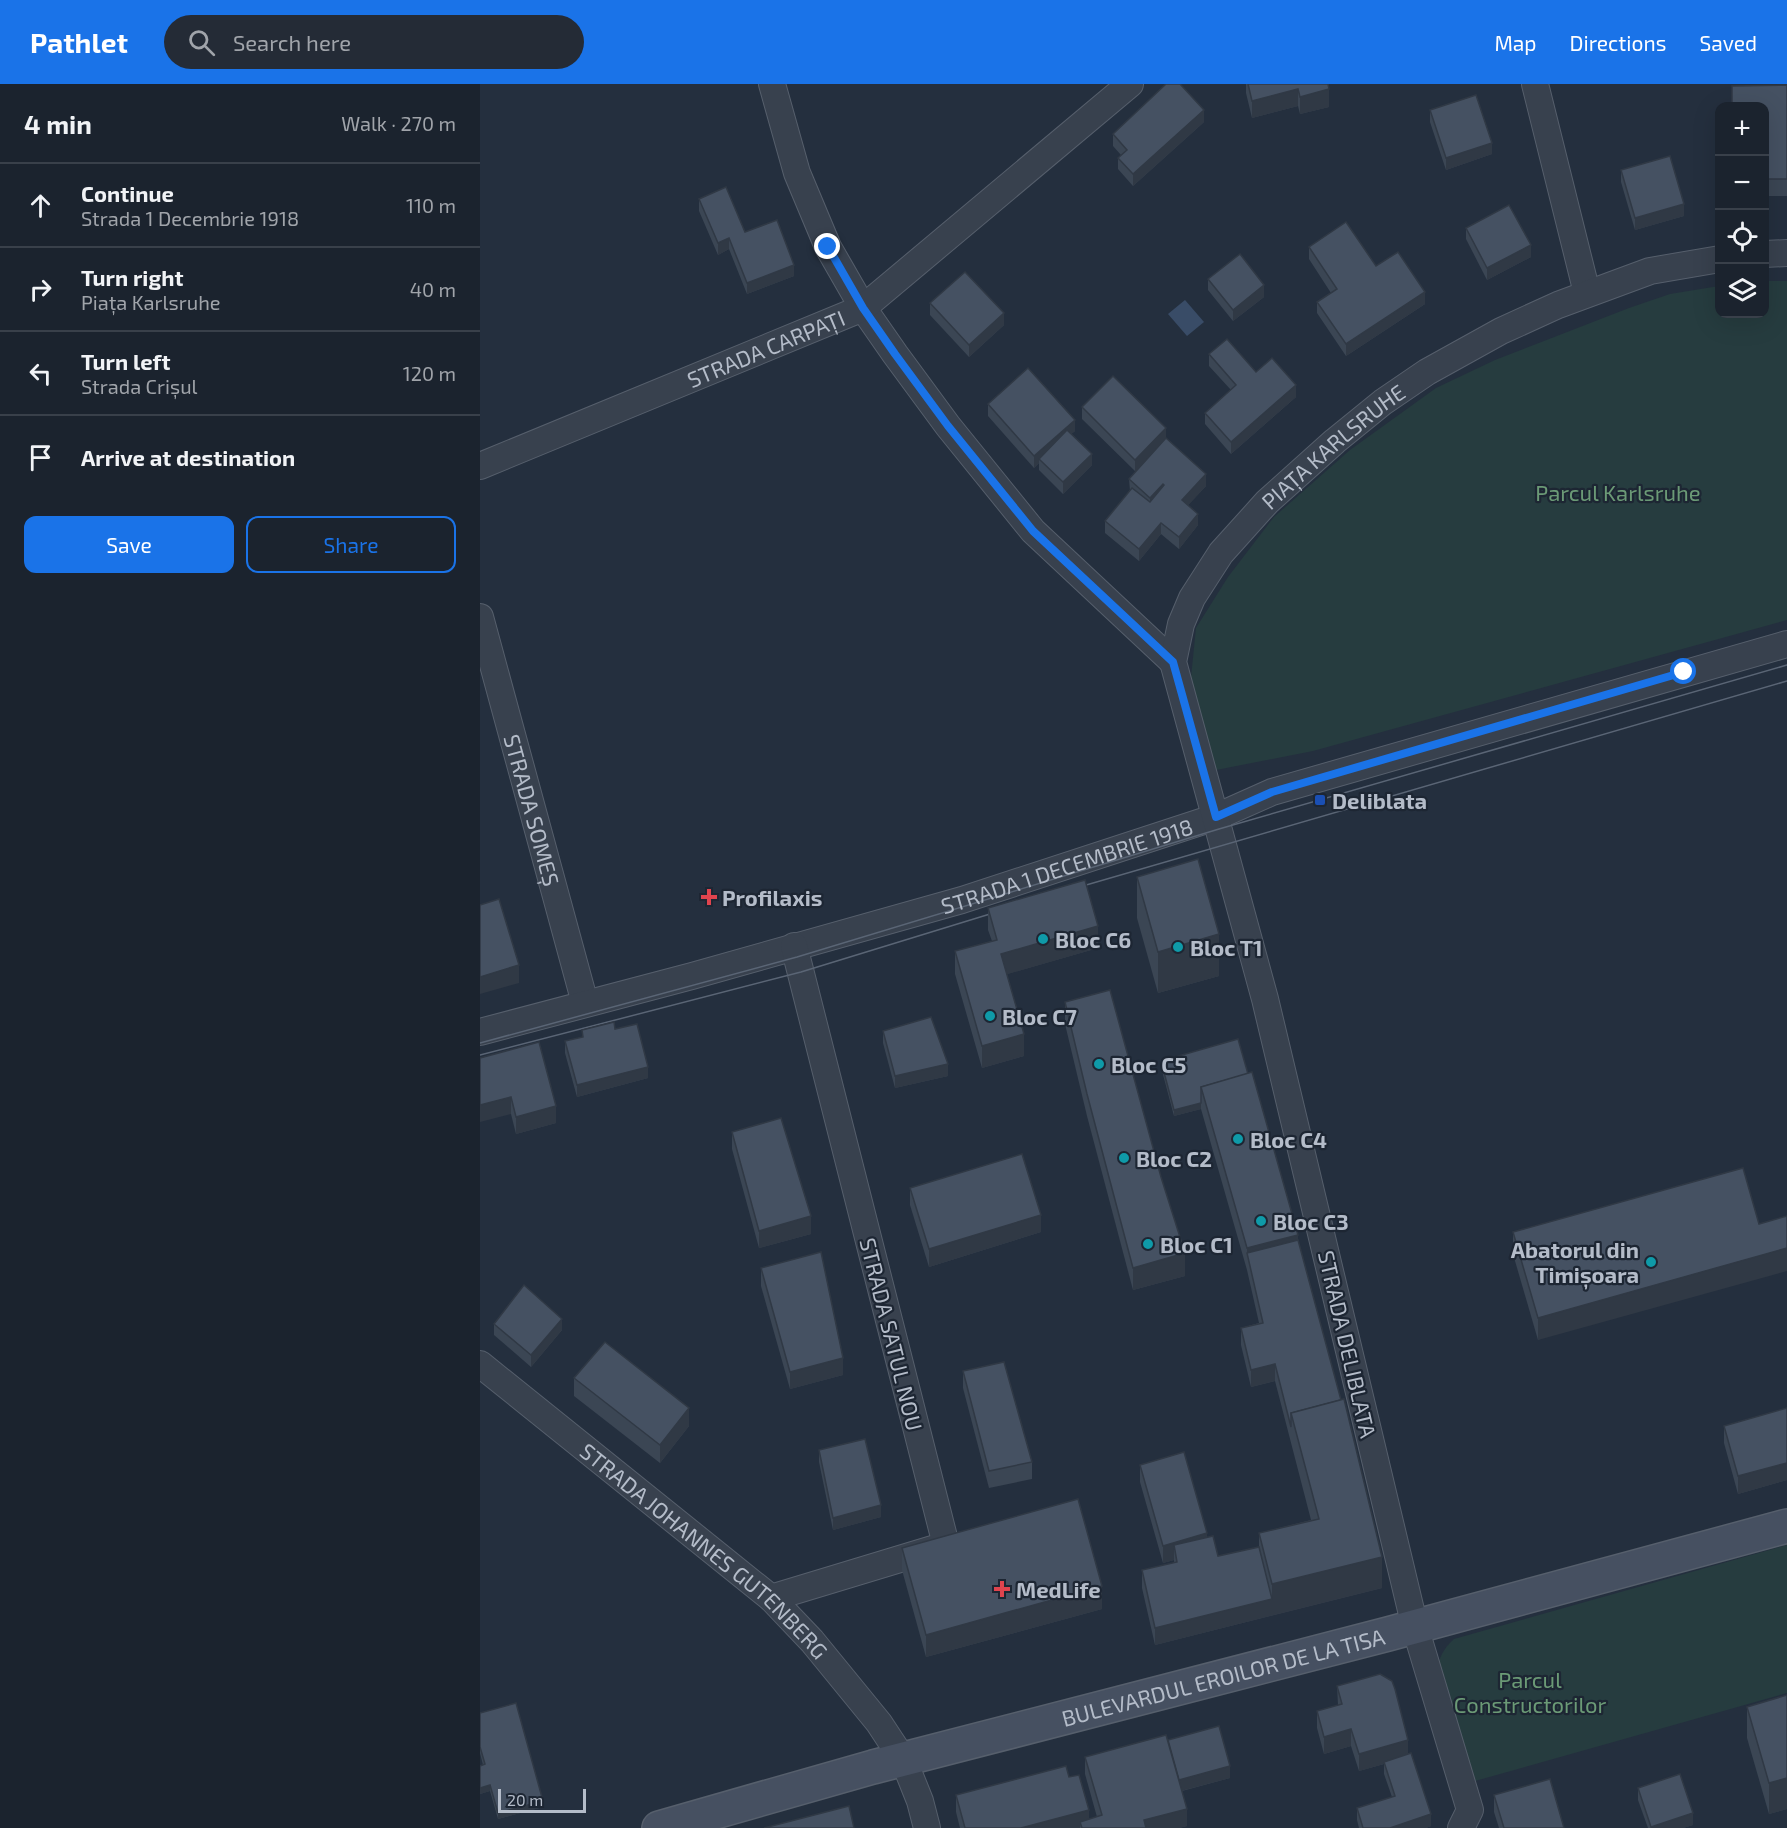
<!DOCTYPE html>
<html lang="en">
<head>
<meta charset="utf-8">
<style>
  :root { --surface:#1b232e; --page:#242b36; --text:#f1f3f6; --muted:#a0a4aa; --line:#39404a; --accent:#1a73e8 }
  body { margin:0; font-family:"Exo 2",sans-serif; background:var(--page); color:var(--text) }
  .controls { position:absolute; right:18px; top:18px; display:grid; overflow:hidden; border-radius:12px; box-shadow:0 6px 24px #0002 }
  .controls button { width:54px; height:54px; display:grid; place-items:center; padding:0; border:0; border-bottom:2px solid var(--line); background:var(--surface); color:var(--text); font:30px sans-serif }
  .scale { position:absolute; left:18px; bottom:15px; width:88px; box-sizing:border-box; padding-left:6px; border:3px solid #b4bcc9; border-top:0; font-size:16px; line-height:21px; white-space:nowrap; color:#b4bcc9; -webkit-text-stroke:4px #1d2633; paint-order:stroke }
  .stop { position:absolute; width:18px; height:18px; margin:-14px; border:4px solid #1a73e8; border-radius:50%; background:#fff }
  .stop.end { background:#1a73e8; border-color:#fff; box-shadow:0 2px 6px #0008 }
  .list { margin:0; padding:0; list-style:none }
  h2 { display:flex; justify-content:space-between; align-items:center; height:78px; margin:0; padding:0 24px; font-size:26px }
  h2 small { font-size:20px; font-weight:400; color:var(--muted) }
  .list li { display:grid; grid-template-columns:39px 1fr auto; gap:18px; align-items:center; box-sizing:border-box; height:84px; padding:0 24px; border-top:2px solid var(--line) }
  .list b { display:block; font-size:22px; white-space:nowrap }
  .list p { margin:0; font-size:20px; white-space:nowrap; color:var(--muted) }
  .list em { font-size:20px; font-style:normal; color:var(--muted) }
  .actions { display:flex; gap:12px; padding:18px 24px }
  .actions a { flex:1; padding:14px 0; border:2px solid var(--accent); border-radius:12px; text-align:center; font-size:21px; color:var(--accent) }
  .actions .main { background:var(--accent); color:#fff }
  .icon { flex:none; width:33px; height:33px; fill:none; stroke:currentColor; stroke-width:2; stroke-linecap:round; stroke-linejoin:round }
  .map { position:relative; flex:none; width:1307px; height:1744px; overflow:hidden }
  header { display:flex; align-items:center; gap:36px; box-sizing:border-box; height:84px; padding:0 30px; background:var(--accent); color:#fff }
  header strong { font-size:28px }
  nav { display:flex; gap:33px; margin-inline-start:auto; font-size:21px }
  .search { width:420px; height:54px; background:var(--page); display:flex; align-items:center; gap:15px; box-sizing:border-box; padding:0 21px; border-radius:33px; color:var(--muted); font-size:22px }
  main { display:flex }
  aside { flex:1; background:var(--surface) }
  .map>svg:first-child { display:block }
  .green { fill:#263c3f }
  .water { fill:#394c67 }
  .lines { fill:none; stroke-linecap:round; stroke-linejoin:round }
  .street-casing { stroke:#565f6c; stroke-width:28 }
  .secondary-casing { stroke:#565f6c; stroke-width:36 }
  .street { stroke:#38414e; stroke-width:26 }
  .secondary { stroke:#465061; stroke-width:33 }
  .tram { stroke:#5a6575; stroke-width:1.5 }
  .wall { fill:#3b4654 }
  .shaded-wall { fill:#303945 }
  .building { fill:#455162; stroke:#303945; stroke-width:1.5 }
  .route { stroke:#1a73e8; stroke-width:8 }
  .transit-dot { fill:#1a4fb4; stroke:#1d2633; stroke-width:2 }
  .health-dot { fill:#e0444e; stroke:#1d2633; stroke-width:2 }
  .culture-dot { fill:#0f9aa8; stroke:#1d2633; stroke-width:2 }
  .labels { text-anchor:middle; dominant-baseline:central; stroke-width:4.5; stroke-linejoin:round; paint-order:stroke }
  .street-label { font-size:22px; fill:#b4bcc9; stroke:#1d2633 }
  .park-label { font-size:22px; fill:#6b9a76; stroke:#1d2633 }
  .poi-label { font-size:22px; font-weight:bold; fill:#b4bcc9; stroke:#1d2633; text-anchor:start }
</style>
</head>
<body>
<header>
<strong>Pathlet</strong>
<div class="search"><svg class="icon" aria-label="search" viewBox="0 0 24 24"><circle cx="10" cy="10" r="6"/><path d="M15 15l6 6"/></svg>Search here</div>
<nav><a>Map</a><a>Directions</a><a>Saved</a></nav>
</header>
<main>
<aside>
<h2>4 min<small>Walk · 270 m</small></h2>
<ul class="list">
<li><svg class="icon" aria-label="ahead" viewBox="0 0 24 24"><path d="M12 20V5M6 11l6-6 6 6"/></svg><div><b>Continue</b><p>Strada 1 Decembrie 1918</p></div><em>110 m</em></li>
<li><svg class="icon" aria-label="right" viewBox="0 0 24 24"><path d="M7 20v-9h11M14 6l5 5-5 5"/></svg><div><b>Turn right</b><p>Piața Karlsruhe</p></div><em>40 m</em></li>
<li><svg class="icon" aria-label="left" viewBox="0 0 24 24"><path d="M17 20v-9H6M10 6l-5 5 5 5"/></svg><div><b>Turn left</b><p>Strada Crișul</p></div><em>120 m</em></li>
<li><svg class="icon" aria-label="arrive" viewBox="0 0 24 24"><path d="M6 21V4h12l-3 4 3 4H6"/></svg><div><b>Arrive at destination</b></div></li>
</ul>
<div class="actions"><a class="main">Save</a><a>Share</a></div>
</aside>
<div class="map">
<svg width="1307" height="1744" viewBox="0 0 1307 1744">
  <rect width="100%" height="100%" fill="#242f3e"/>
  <g class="green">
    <path d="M1285,197h22v339l-474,131 -102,20 -21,-84 6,-59 32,-51 46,-60 76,-67 86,-62 59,-28 134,-52 41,-14 49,-8 1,28h44z"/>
    <path d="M1307,1461v148l-319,90 -31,-111c2,-15 6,-23 17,-33z"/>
  </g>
  <path class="water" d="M705,216l19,22 -17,14 -19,-22z"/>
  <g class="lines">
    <g class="street-casing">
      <g id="street">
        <path d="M292,0l25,89 31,74 35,61 32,46 53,72 85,105 140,131"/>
        <path d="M1055,0l52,209"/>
        <path d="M1284,170l23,-1"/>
        <path id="s1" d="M0,382l383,-158 267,-224"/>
        <path id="s2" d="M0,533l105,386"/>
        <path id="s3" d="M0,948l212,-56 270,-76 254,-83 56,-25 515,-148"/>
        <path id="s4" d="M0,1280l291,234 41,43 67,82 25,38 16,40 7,27"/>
        <path d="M291,1514l175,-53 -152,-599"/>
        <path id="s5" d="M981,1744l9,-18 -55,-183 -150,-628 -92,-337 8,-38 11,-26 29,-45 46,-51 68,-61 48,-39 44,-30 74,-41 57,-26 92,-34 70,-12"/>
      </g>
    </g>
    <g class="secondary-casing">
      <g id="secondary">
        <path id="s6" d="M179,1744l214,-61 515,-133 399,-108"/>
      </g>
    </g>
    <use href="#street" class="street"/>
    <use href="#secondary" class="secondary"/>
    <g class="tram">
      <path d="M589,806l718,-209"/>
      <path d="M0,959l317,-86 422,-128 568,-164"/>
      <path d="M0,971l321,-83 202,-62"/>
    </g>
  </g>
  <g class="wall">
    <path d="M766,0h82l1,23 -29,7 -2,-8 -46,12 -6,-25z"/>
    <path d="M1307,1v111h-23v-90z"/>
    <path d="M950,26l62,44 -46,16 -16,-48z"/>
    <path d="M724,38l-71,64 -15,-17v-11l3,-3 -8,-9v-12z"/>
    <path d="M1141,86l63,46 -49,14 -14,-48z"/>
    <path d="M219,115l46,33 49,44 -47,18 -18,-45 -11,6 -19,-44z"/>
    <path d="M986,144l65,29 -44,23 -21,-41z"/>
    <path d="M829,163l67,19 49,38 -79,52 -29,-43v-11l14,-9 -22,-34z"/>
    <path d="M728,195l56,18 -31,24 -25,-31z"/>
    <path d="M450,219l74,22 -35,32 -39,-42z"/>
    <path d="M729,270l47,18 40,25 -65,57 -26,-30v-11l26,-23 -22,-24z"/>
    <path d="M508,320l87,27 -4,3 21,31 -29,29 -24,-24v-7l-5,5 -46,-52z"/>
    <path d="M602,323l84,31 40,48 -18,19 10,20 -19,24 -18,-15 -22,27 -34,-28v-12l25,-30 -1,-12 18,-20 -12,12 -53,-52z"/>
    <path d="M657,793l82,99 -61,17 -21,-75z"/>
    <path d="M508,824l110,40 -91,26 17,82 -42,12 -27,-94v-23l37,-10 -4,-11z"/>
    <path d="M585,918l120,274 -52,14 -46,-174 -22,-92z"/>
    <path d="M135,945l33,49 -71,19 -12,-44v-12l17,-4v-7z"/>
    <path d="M403,947l65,45 -53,12 -12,-45z"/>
    <path d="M0,974l76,65 -40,11 -5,-20z"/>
    <path d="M681,977l87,13 50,166 84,348 -227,57 -13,-57v-18l32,-7v-3l-11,3 -23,-81v-17l67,72 11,19 41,-9v-14l52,-13 -36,-139 -24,6 -10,-42v-17l18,-5 -12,-53 -46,-161 -27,7 -13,-49z"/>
    <path d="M252,1048l79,102 -52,14 -27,-99z"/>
    <path d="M430,1104l131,44 -112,35 -19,-62z"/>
    <path d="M1279,1140l-221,116 -25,-86v-22z"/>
    <path d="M281,1184l82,107 -53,14 -29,-103z"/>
    <path d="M14,1240l68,6 -31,37 -37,-32z"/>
    <path d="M483,1287l69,91v17l-43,9 -26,-100z"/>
    <path d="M94,1294l115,48 -29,37 -86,-67z"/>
    <path d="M1307,1324v72l-49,14 -14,-51v-17z"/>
    <path d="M339,1366l62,67 -48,13 -14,-68z"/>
    <path d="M422,1464l200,61 -176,48 -24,-87z"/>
    <path d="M857,1602l71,68 23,72 -5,2h-67l-2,-8v-12l35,-11 -8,-23v-10l-25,7 -8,-25 -27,8 -7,-26v-17l21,-6z"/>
    <path d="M1307,1611v114l-18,5 -22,-76v-31z"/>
    <path d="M0,1629l63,94 -45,12 -8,-28 -10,3v-28l3,-1 -3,-12z"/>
    <path d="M688,1656l62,38 -48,13 5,35 -8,2h-219l-4,-16v-17l113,-18 20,42 8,-2 -12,-43v-17z"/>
    <path d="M1158,1704l55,37 -10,3h-35l-10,-28z"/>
    <path d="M1014,1711l70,33h-65l-5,-16z"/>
  </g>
  <g class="shaded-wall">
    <path d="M818,5v17l-46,12v-17z"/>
    <path d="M849,5v18l-29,7v-17z"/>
    <path d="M724,26v12l-71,64v-12z"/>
    <path d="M1012,59v11l-46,16v-12z"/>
    <path d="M1204,120v12l-49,14v-12z"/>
    <path d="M249,154v11l-11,6v-12z"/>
    <path d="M1051,161v12l-44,23v-12z"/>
    <path d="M314,181v11l-47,18v-11z"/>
    <path d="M784,201v12l-31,24v-11z"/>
    <path d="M945,208v12l-79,52v-12z"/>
    <path d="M524,229v12l-35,32v-12z"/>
    <path d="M816,301v12l-65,57v-12z"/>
    <path d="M595,336v11l-34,30 -2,-2v4l-5,5v-12z"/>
    <path d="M686,344v12l-31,31v-11z"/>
    <path d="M612,370v11l-29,29v-12z"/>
    <path d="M726,390v12l-24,26v-12z"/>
    <path d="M683,400v12l-13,13v-11z"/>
    <path d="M718,430v11l-19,24v-12z"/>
    <path d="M681,439v11l-22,27v-12z"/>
    <path d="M618,842v22l-97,28v-22z"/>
    <path d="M739,850v42l-61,17v-41z"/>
    <path d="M39,881v18l-39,11v-17z"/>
    <path d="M544,950v22l-42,12v-22z"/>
    <path d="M468,980v12l-53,12v-12z"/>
    <path d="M168,983v11l-71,19v-12z"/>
    <path d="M31,1013v17l-31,8v-17z"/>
    <path d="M721,1019v6l-27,7v-6z"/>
    <path d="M76,1022v17l-40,11v-17z"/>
    <path d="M561,1131v17l-112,35v-18z"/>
    <path d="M331,1132v18l-52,14v-17z"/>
    <path d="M818,1151v22l-51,-4v17v-22z"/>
    <path d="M1307,1164v23l-249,69v-22z"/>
    <path d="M705,1169v23l-52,14v-22z"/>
    <path d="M82,1235v11l-31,37v-12z"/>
    <path d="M363,1274v17l-53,14v-17z"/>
    <path d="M795,1280v17l-24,6v-17z"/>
    <path d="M209,1324v18l-29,37v-18z"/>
    <path d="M1307,1379v17l-49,14v-18z"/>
    <path d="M401,1421v12l-48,13v-12z"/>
    <path d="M727,1449v17l-33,-5v15l-11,3v-17z"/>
    <path d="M902,1473v31l-227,57v-17l117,-29v-15z"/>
    <path d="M622,1502v23l-176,48v-22z"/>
    <path d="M871,1645v17l-27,8v-17z"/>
    <path d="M928,1656v18l-24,4v2l-25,7v-17z"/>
    <path d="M750,1682v12l-53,14v-11z"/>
    <path d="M1307,1694v31l-18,5v-31z"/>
    <path d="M10,1701v6l-10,3v-6z"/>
    <path d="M63,1717v6l-45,12v-6z"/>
    <path d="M707,1725v17l-8,2h-35v-8z"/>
    <path d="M609,1726v17l-9,-5v6h-59z"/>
    <path d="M1213,1729v12l-10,3h-32v-1z"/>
    <path d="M951,1730v12l-5,2h-36z"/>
  </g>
  <g class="building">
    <path d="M686,0h14l24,26 -71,64 -15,-16 9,-8 -14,-16z"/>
    <path d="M768,0h80l1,5 -29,8 -2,-8 -46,12z"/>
    <path d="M1307,1v94h-23v-73h-32v-20z"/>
    <path d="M996,11l16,48 -46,15 -16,-48z"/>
    <path d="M1190,72l14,48 -49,14 -14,-48z"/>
    <path d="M246,103l19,45 32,-12 17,45 -47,18 -18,-45 -11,5 -19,-44z"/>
    <path d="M1029,121l22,40 -44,23 -21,-40z"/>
    <path d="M866,138l30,44 22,-14 27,40 -79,52 -29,-42 20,-13 -28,-42z"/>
    <path d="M760,170l24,31 -31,25 -25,-31z"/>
    <path d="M485,188l39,41 -35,32 -39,-42z"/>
    <path d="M747,255l29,33 16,-14 24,27 -65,57 -26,-29 31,-28 -27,-31z"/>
    <path d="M548,284l47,52 -41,36 -46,-52z"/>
    <path d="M633,292l53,52 -31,32 -53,-53z"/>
    <path d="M587,346l25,24 -29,28 -24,-23z"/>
    <path d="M686,354l40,36 -24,26 16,14 -19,23 -18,-14 -22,26 -34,-28 27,-33 18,14 14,-17 -1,-1 -13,14 -21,-19z"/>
    <path d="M718,775l21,75 -61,18 -21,-75z"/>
    <path d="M605,796l13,46 -97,28 23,80 -42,12 -27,-95 42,-11 -9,-32z"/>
    <path d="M19,815l20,66 -39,12v-72z"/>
    <path d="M630,906l51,187 24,76 -52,15 -46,-174 -22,-92z"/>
    <path d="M451,933l17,47 -53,12 -12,-45z"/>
    <path d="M134,938l1,7 22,-5 11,43 -71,18 -12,-44 18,-4 -1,-7z"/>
    <path d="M758,955l10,35 -47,13v16l-27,7 -13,-49z"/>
    <path d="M59,958l17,64 -40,11 -5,-20 -31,8v-47z"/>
    <path d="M772,988l46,163 -51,13 -46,-161z"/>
    <path d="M301,1034l30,98 -52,15 -27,-99z"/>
    <path d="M542,1070l19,61 -112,34 -19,-61z"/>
    <path d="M1263,1084l16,56 28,-8v32l-249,70 -25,-86z"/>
    <path d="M818,1156l43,160 -50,13v14l-16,-63 -24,6 -10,-42 22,-5 -16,-70z"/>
    <path d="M341,1168l22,106 -53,14 -29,-104z"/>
    <path d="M44,1201l38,34 -31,36 -37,-31z"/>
    <path d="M125,1258l84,66 -29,37 -86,-67z"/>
    <path d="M524,1278l28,100 -43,9 -26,-100z"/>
    <path d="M864,1315l38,158 -110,27 -13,-51 60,-14 -28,-106z"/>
    <path d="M1307,1324v55l-49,13 -14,-50z"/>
    <path d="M385,1355l16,66 -48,13 -14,-68z"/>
    <path d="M704,1368l23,81 -44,13 -23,-81z"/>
    <path d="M598,1415l24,87 -176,49 -24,-87z"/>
    <path d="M733,1452l5,20 41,-9 13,52 -117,29 -13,-58 35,-8 -3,-17z"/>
    <path d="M900,1590l12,7 3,8 13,51 -49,14 -8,-25 -27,8 -7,-26 25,-7 -5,-18z"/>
    <path d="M1307,1611v83l-18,5 -22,-76z"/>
    <path d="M36,1619l27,98 -45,12 -8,-28 -10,3v-22l5,-2 -5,-17v-34z"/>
    <path d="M739,1642l11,40 -51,14 -11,-40z"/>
    <path d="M686,1651l21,74 -43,11 2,8h-64l-2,-6 22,-7 -17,-58z"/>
    <path d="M931,1669l20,61 -41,14h-27l-6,-20 38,-12 -11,-34z"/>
    <path d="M586,1682l3,11 10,-2 10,35 -68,18h-56l-9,-33z"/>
    <path d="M1200,1690l13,39 -42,14 -13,-39z"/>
    <path d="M1070,1695l14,49h-60l-10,-33z"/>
    <path d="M369,1722l5,22h-90z"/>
  </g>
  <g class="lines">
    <path class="route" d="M348,163l35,61 32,46 53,72 85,105 140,131 43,155 56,-25 412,-120"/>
  </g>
  <rect class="transit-dot" x="834" y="710" width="12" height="12" rx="3"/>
  <g class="health-dot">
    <path d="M226 804h6v6h6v6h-6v6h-6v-6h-6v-6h6z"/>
    <path d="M519 1496h6v6h6v6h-6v6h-6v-6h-6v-6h6z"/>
  </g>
  <g class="culture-dot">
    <circle cx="563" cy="855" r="6"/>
    <circle cx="698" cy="863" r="6"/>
    <circle cx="510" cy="932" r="6"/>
    <circle cx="619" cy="980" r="6"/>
    <circle cx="758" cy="1055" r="6"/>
    <circle cx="644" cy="1074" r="6"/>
    <circle cx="781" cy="1137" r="6"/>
    <circle cx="668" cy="1160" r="6"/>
    <circle cx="1171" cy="1178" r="6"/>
  </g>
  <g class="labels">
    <g class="street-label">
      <text stroke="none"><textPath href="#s1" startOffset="309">STRADA CARPAȚI</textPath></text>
      <text stroke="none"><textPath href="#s5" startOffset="1482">PIAȚA KARLSRUHE</textPath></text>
      <text stroke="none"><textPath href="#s2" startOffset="200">STRADA SOMEȘ</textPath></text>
      <text stroke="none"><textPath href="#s3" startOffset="610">STRADA 1 DECEMBRIE 1918</textPath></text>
      <text transform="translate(412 1250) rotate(76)">STRADA SATUL NOU</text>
      <text transform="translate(868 1260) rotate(77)">STRADA DELIBLATA</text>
      <text stroke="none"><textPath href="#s4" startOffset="292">STRADA JOHANNES GUTENBERG</textPath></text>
      <text stroke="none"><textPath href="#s6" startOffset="584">BULEVARDUL EROILOR DE LA TISA</textPath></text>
    </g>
    <g class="park-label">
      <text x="1138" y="408">Parcul Karlsruhe</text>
      <text x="1050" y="1595">Parcul<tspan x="1050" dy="25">Constructorilor</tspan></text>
    </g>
    <g class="poi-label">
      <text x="852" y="716">Deliblata</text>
      <text x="242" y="813">Profilaxis</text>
      <text x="575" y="855">Bloc C6</text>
      <text x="710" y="863">Bloc T1</text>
      <text x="522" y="932">Bloc C7</text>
      <text x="631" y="980">Bloc C5</text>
      <text x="770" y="1055">Bloc C4</text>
      <text x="656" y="1074">Bloc C2</text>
      <text x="793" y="1137">Bloc C3</text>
      <text x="680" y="1160">Bloc C1</text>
      <text x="1159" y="1165" text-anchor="end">Abatorul din<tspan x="1159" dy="25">Timișoara</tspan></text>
      <text x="536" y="1505">MedLife</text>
    </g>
  </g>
</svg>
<div class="controls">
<button>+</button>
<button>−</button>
<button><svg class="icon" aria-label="locate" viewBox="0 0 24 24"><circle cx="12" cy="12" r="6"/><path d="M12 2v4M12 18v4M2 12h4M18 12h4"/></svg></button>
<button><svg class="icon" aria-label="layers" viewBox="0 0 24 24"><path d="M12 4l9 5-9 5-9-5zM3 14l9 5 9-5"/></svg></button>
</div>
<div class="scale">20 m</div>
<div class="stop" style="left:1204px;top:588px"></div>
<div class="stop end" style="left:348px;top:163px"></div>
</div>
</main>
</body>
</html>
